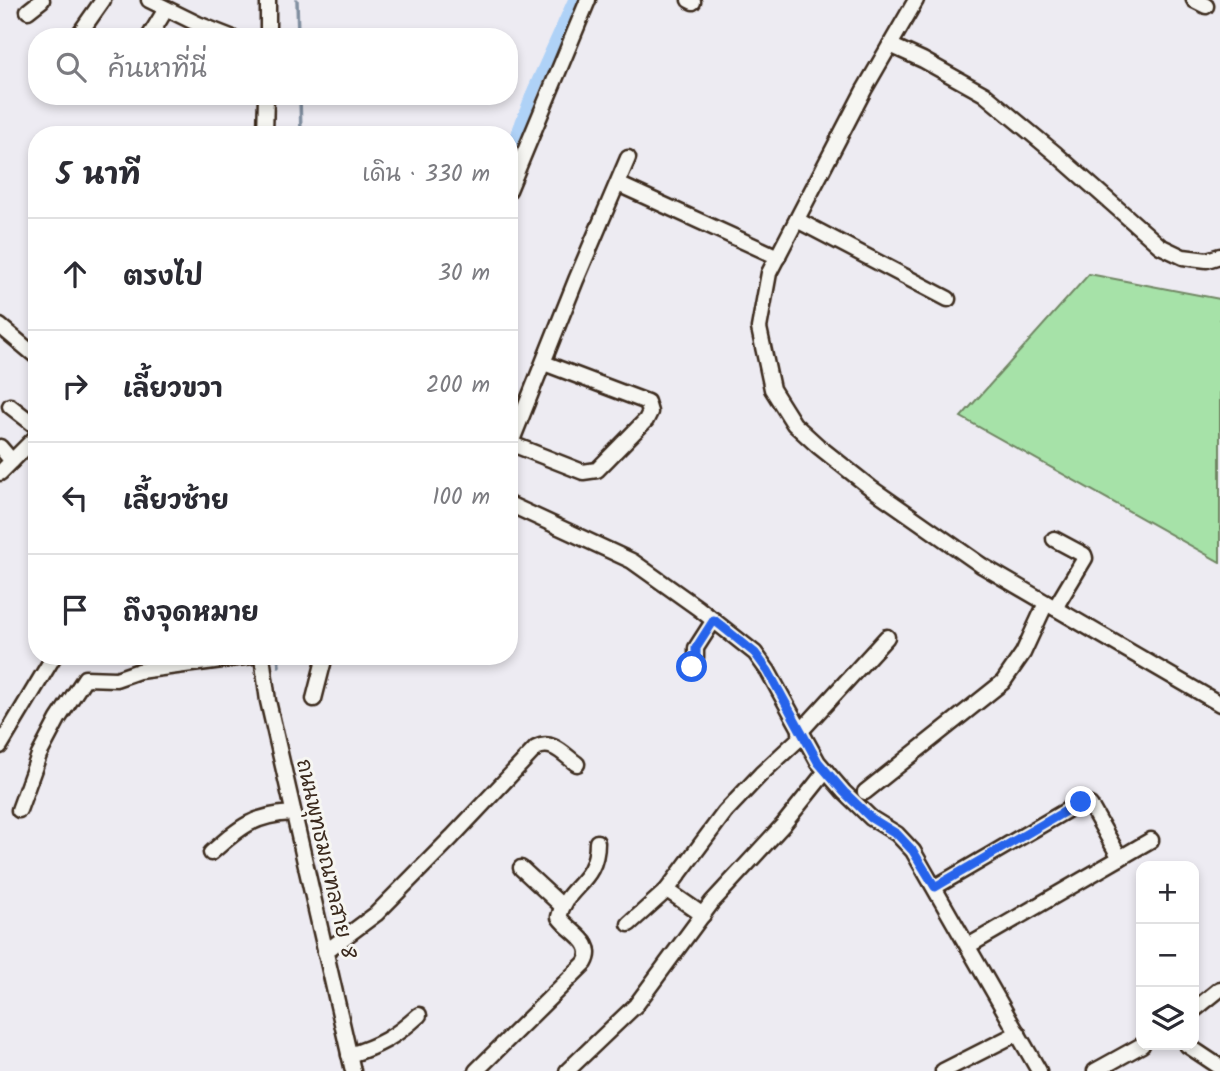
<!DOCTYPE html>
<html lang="th">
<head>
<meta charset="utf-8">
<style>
  :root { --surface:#fff; --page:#f7f7f7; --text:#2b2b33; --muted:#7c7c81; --line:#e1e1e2 }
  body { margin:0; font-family:Kalam,"Playpen Sans Thai",sans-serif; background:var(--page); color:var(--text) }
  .controls { position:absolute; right:21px; bottom:21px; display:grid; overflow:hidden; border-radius:14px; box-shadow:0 4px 10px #0003 }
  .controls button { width:63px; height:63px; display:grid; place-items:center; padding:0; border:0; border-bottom:2px solid var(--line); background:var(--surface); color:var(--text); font:35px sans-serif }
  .stop { position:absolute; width:21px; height:21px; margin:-16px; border:5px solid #2563eb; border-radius:50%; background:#fff }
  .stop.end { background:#2563eb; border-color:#fff; box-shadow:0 2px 7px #0008 }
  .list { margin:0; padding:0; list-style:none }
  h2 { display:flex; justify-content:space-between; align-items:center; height:91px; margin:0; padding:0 28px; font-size:30px }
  h2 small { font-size:23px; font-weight:400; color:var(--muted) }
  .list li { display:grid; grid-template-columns:46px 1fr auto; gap:21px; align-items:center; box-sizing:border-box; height:112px; padding:0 28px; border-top:2px solid var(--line) }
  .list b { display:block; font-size:26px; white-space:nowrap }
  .list em { font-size:23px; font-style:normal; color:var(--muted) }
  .icon { flex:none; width:38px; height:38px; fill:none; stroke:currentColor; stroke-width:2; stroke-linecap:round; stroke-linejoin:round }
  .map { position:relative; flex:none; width:1220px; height:1071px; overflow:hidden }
  .search { position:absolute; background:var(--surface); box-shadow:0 4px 10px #0003; left:28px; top:28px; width:490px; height:77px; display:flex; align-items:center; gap:18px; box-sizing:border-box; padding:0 24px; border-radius:28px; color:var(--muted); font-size:26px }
  .panel { position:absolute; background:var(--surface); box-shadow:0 4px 10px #0003; left:28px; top:126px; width:490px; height:539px; border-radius:28px }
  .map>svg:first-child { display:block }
  .green { fill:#a6e2a8; stroke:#708663; stroke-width:2 }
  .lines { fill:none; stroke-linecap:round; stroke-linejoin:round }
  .stream { stroke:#818fa0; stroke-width:3.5 }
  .canal { stroke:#afd2f7; stroke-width:12 }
  .minor-casing { stroke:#3b2a1e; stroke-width:19 }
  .minor { stroke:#f6f6f2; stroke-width:14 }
  .route { stroke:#2563eb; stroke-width:9 }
  .labels { text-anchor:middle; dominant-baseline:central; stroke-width:6; stroke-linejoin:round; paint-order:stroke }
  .street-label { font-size:21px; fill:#3b2a1e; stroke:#f6f6f2 }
</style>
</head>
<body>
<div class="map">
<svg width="1220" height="1071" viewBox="0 0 1220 1071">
  <rect width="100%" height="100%" fill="#edebf2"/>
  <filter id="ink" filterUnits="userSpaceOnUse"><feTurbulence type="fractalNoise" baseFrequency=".0143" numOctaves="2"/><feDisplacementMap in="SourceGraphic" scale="14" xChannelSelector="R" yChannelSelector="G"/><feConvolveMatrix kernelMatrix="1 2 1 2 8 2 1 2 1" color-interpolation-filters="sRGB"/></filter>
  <g filter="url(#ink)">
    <path class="green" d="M1089,274l131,25v263l-259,-145z"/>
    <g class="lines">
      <g class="stream">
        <path d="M297,0l1,37"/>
        <path d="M300,96l1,39"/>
        <path d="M278,656l1,10"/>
      </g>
      <path class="canal" d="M509,155l24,-64 41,-91"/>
      <g class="minor-casing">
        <g id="minor">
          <path d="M149,0l49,24 33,13"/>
          <path d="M689,0l4,2"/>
          <path d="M916,0l-52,90 -95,183 -10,55 13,61 22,35 24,22 53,42 110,77 239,139"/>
          <path d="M1194,0l12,6"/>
          <path d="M28,11l14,-11"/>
          <path d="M77,37l26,-37"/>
          <path d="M149,37l17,-28"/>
          <path d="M268,37v-37"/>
          <path d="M890,45l33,15 61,34 72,60 104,92 23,11 24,3 13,-4"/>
          <path d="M265,135l1,-39"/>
          <path d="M618,184l160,73"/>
          <path d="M509,190l79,-190"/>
          <path d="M797,220l151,79"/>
          <path d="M0,326l37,31"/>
          <path d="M10,406l27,21"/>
          <path d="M512,444l71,28 14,-2 49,-50 4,-8 -3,-10 -103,-39"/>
          <path d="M0,447l12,14"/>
          <path d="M509,448l67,-168 52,-122"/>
          <path d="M0,473l37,-37"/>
          <path d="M509,504l123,57 66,47 57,45 13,18 50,91 26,30 27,26 26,16 16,17 126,220"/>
          <path d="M1054,539l30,16 1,3 -30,50"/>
          <path d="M262,656l6,45 85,370"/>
          <path d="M692,667l4,-10v-9l18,-28"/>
          <path d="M314,699l11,-43"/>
          <path d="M800,732l87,-95"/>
          <path d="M0,746l54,-90"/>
          <path d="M865,792l138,-110 20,-29 23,-50"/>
          <path d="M19,810l20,-55 19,-36 27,-41 31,1 23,-8 113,-15"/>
          <path d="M211,853c29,-26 42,-38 82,-40"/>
          <path d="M521,868l41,38"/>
          <path d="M935,887l146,-85 9,3 30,53 31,-18"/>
          <path d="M667,890l36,25"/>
          <path d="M629,924l38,-34 58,-78 36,-38 41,-38"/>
          <path d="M968,946l152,-88"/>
          <path d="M325,952l51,-38 76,-77 84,-89c16,-9 28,7 41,16"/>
          <path d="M1194,1010l26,-21"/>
          <path d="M1187,1045l33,22"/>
          <path d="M349,1055c30,-9 46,-18 70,-40"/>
          <path d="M476,1071l109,-108c12,-21 -15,-30 -26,-46 8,-33 38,-33 38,-75"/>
          <path d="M567,1071l69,-66 76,-103 71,-77 43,-54"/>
          <path d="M943,1071l75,-38"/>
          <path d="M1095,1071l47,-26"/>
        </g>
      </g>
      <use href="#minor" class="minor"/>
    </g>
  </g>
  <g class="lines" filter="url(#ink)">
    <path class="route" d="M692,667l4,-10v-9l18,-28 41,33 13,18 50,91 26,30 27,26 26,16 16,17 22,36 146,-85"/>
  </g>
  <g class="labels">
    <g class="street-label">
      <text transform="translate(325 859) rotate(77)">ถนนพุทธมณฑลสาย 8</text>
    </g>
  </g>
</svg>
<div class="controls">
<button>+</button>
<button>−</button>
<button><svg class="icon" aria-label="layers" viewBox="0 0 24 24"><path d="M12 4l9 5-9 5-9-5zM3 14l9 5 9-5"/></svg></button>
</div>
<div class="stop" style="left:692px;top:667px"></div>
<div class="stop end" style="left:1081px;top:802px"></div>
<div class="search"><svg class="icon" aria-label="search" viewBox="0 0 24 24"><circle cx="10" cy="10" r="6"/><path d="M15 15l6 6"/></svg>ค้นหาที่นี่</div>
<section class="panel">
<h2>5 นาที<small>เดิน · 330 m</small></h2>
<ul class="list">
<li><svg class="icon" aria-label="ahead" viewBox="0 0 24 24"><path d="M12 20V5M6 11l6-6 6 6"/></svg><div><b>ตรงไป</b></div><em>30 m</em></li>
<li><svg class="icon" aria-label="right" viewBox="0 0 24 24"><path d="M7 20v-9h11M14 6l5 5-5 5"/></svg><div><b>เลี้ยวขวา</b></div><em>200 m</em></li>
<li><svg class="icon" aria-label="left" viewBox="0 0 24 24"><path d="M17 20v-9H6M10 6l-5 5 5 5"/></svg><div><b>เลี้ยวซ้าย</b></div><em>100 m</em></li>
<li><svg class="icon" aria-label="arrive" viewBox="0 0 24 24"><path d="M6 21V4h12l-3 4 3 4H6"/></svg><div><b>ถึงจุดหมาย</b></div></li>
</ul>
</section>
</div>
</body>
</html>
